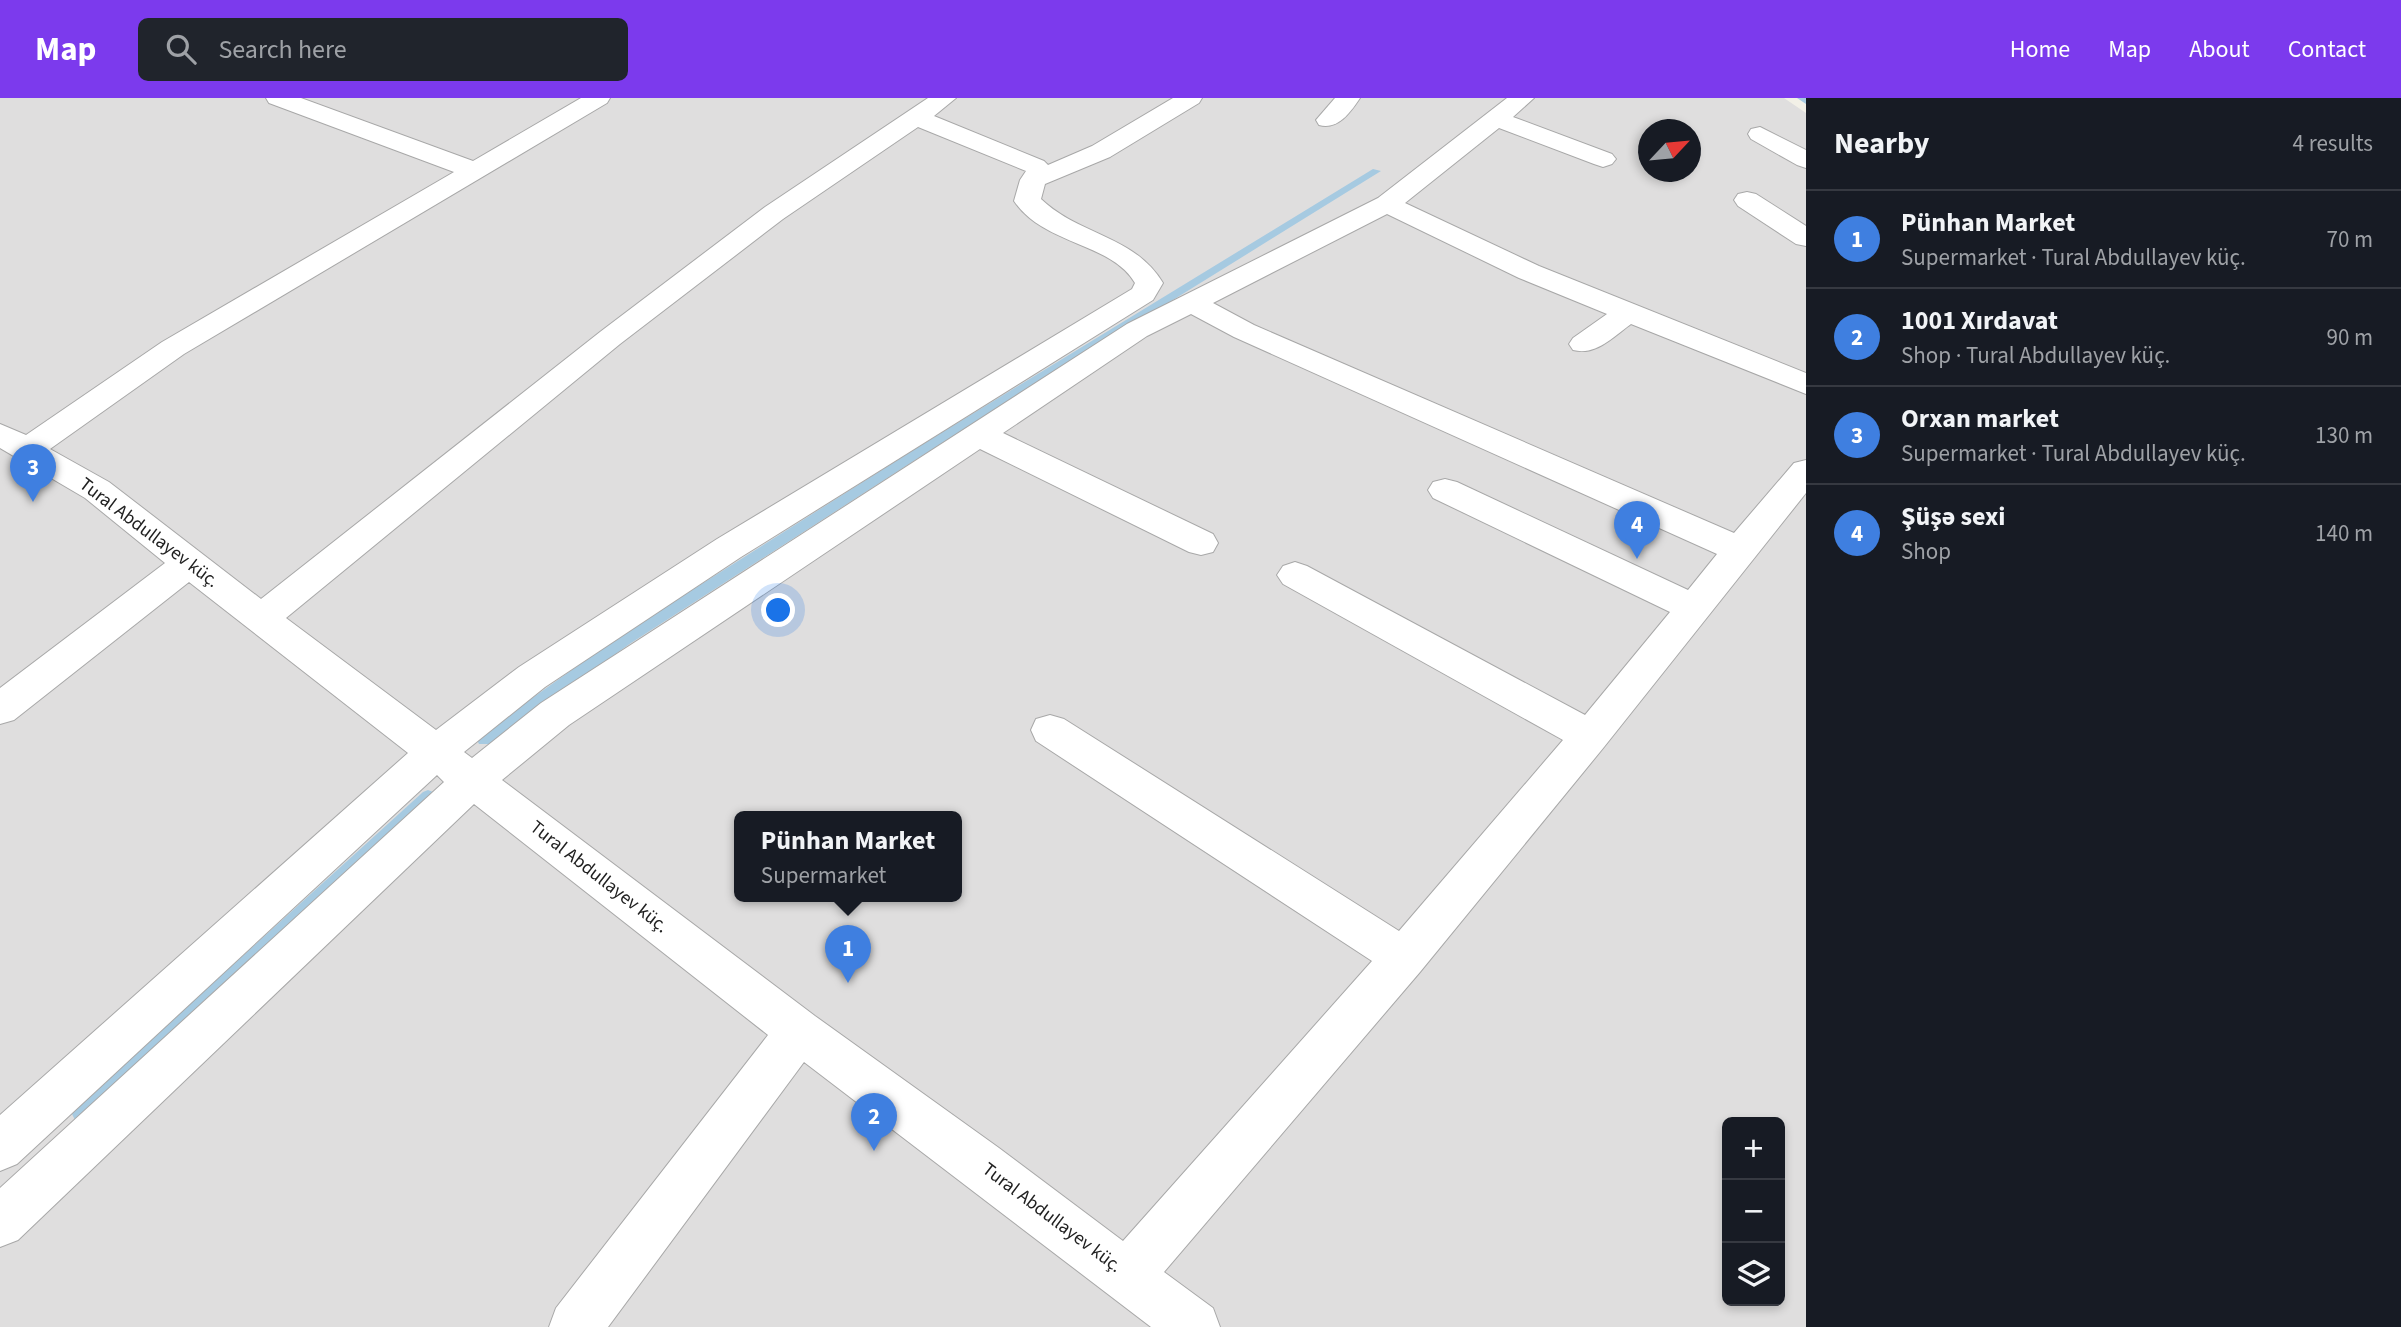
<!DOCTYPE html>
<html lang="en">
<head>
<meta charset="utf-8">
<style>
  :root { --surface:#171b24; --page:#20242c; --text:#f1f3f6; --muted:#9ea1a6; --line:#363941; --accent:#7c3aed }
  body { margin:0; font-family:"Source Sans 3",sans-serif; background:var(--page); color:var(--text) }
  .controls { position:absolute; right:21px; bottom:21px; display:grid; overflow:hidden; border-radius:10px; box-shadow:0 4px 10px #0003 }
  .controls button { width:63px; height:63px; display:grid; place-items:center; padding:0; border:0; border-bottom:2px solid var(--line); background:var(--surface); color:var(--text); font:35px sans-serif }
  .compass { position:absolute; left:1638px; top:21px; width:63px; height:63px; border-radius:50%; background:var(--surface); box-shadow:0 4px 10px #0003; rotate:64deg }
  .you { position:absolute; left:779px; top:513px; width:24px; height:24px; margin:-18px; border:5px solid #fff; border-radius:50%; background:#1a73e8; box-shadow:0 0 0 10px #1a73e833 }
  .badge { display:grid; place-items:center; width:46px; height:46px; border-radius:50%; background:var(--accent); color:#fff; font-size:23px; font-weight:700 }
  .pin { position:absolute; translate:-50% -58px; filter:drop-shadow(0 2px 4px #0008) }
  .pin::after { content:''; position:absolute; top:37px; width:24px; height:21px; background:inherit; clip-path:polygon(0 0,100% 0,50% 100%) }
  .popup { position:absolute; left:734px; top:713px; width:228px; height:91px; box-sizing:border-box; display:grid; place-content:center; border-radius:10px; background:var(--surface); filter:drop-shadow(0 2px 5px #0005); font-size:23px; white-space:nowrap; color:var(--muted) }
  .popup b { font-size:26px; color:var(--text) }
  .popup::after { content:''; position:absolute; left:50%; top:100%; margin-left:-14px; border:14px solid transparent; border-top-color:var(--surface) }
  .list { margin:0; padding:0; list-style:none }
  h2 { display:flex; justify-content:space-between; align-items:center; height:91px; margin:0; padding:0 28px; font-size:30px }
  h2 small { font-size:23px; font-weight:400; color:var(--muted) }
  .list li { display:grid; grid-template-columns:46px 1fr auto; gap:21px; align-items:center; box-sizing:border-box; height:98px; padding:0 28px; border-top:2px solid var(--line) }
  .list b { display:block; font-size:26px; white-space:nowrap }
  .list p { margin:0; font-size:23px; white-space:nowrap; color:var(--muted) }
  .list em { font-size:23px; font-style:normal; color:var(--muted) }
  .icon { flex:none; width:38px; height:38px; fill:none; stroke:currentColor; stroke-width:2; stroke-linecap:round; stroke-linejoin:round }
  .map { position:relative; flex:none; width:1806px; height:1229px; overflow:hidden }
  header { display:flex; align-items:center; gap:42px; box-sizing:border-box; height:98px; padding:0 35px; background:var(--accent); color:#fff }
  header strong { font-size:33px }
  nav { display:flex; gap:38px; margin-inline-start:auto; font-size:24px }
  .search { width:490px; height:63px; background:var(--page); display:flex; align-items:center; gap:18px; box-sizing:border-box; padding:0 24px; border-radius:10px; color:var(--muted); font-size:26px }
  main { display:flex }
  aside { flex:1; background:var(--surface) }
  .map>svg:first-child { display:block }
  .residential { fill:#dfdede; fill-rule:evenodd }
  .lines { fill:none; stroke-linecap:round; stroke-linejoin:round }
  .stream { fill:#a6cae1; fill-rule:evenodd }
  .minor-casing { stroke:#a8a8a8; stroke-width:2 }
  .minor { fill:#fff; fill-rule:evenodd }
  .labels { text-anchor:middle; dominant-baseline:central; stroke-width:7; stroke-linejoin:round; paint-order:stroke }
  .street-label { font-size:19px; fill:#212121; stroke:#fff }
</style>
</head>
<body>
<header>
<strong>Map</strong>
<div class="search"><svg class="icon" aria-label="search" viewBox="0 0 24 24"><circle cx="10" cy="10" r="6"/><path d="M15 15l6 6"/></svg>Search here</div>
<nav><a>Home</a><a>Map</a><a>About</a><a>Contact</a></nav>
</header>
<main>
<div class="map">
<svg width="1806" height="1229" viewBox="0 0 1806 1229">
  <rect width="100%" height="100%" fill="#f2f0e7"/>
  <path class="residential" d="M0,0h1784l22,15v1214h-1806zM1648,32h42v42h-42zM740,719h216v80h-216zM1727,1024h53v179h-53z"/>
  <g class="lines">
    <g class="stream">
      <path d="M1797,0h9v6z"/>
      <path d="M1373,71l8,2 -458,284 -292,188 -142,101h-10l-2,-4 2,-4 142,-101 294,-186z"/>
      <path d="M428,692l5,2 2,4 -2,4 -346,320 -6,3 -6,-3 -3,-6 3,-6 348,-316z"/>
    </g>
    <g class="minor-casing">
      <g id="minor">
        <path d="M266,0h35l172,63 108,-63h29l-3,5 -423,251 -134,95 59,33 152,117 339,-267 165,-125 163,-109h28l-22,18 110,45 4,4 44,-19 81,-48h29l-3,5 -89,54 -65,27 -4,15c39,37 93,36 122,84l-10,17 -412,257 -196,130 -81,65 8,6 69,-55 586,-379 251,-126 129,-100h27l-21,19 99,37 4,5 -4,5 -9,3 -9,-3 -95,-36 -94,75 134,63 267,107v21l-175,-70c-18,13 -35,32 -58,26l-4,-6 4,-6 34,-24 -88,-36 -132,-64 -174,89 41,22 480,208 60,-70 12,-3v33l-202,254 -184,225 -256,300 49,36 7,19h-69l-347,-265 -196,265h-59l7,-19 212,-273 -294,-231 -456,436 -18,7v-59l444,-406 -7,-7 -420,389 -17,7v-56l408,-362 -219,-171 -175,138 -14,4v-36l165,-125 -80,-65 -85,-50v-24l26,11 136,-93 292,-170 -185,-69zM918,29l108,44 -6,9 -6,21c31,45 97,41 121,82l-3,6 -415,250 -198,128 -83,63 -150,-112 334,-274 163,-125zM1191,216l43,23 483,217 -29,36 -231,-108 -12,-3 -12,3 -5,8 5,8 237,114 -85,103 -278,-149 -12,-4 -12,4 -6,9 6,9 280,156 -164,191 -335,-212 -14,-4 -14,4 -5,11 5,11 336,220 -249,280 -124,-93 -184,-132 -313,-236 67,-55 411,-276 209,103 12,3 12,-3 5,-9 -5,-9 -210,-101 144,-97z"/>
        <path d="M1335,0h25c-10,15 -22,32 -41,27l-3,-5z"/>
        <path d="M1760,29l46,23v18l-9,-3 -46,-26 -3,-5 3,-5z"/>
        <path d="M1747,94l9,2 50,32v20l-10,-2 -58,-38 -4,-6 4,-6z"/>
      </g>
    </g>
    <use href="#minor" class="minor"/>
  </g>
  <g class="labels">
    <g class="street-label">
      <text transform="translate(149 435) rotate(37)">Tural Abdullayev küç.</text>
      <text transform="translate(599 779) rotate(38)">Tural Abdullayev küç.</text>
      <text transform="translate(1052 1120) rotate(37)">Tural Abdullayev küç.</text>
    </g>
  </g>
</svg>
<div class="controls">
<button>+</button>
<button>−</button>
<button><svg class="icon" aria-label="layers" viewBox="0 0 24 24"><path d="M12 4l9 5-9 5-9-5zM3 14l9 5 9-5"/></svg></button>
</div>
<svg class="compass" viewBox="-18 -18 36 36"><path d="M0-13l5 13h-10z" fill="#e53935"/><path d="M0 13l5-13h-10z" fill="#9ea1a6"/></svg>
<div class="you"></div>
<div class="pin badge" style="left:848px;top:885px;background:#3f7fe0">1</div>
<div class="popup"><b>Pünhan Market</b>Supermarket</div>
<div class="pin badge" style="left:874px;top:1053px;background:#3f7fe0">2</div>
<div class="pin badge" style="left:33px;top:404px;background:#3f7fe0">3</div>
<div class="pin badge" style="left:1637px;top:461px;background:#3f7fe0">4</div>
</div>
<aside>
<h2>Nearby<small>4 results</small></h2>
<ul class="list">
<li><span class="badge" style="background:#3f7fe0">1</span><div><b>Pünhan Market</b><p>Supermarket · Tural Abdullayev küç.</p></div><em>70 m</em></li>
<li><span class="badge" style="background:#3f7fe0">2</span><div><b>1001 Xırdavat</b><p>Shop · Tural Abdullayev küç.</p></div><em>90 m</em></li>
<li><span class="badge" style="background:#3f7fe0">3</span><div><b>Orxan market</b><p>Supermarket · Tural Abdullayev küç.</p></div><em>130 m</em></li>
<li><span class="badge" style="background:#3f7fe0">4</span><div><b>Şüşə sexi</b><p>Shop</p></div><em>140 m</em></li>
</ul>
</aside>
</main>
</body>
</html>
